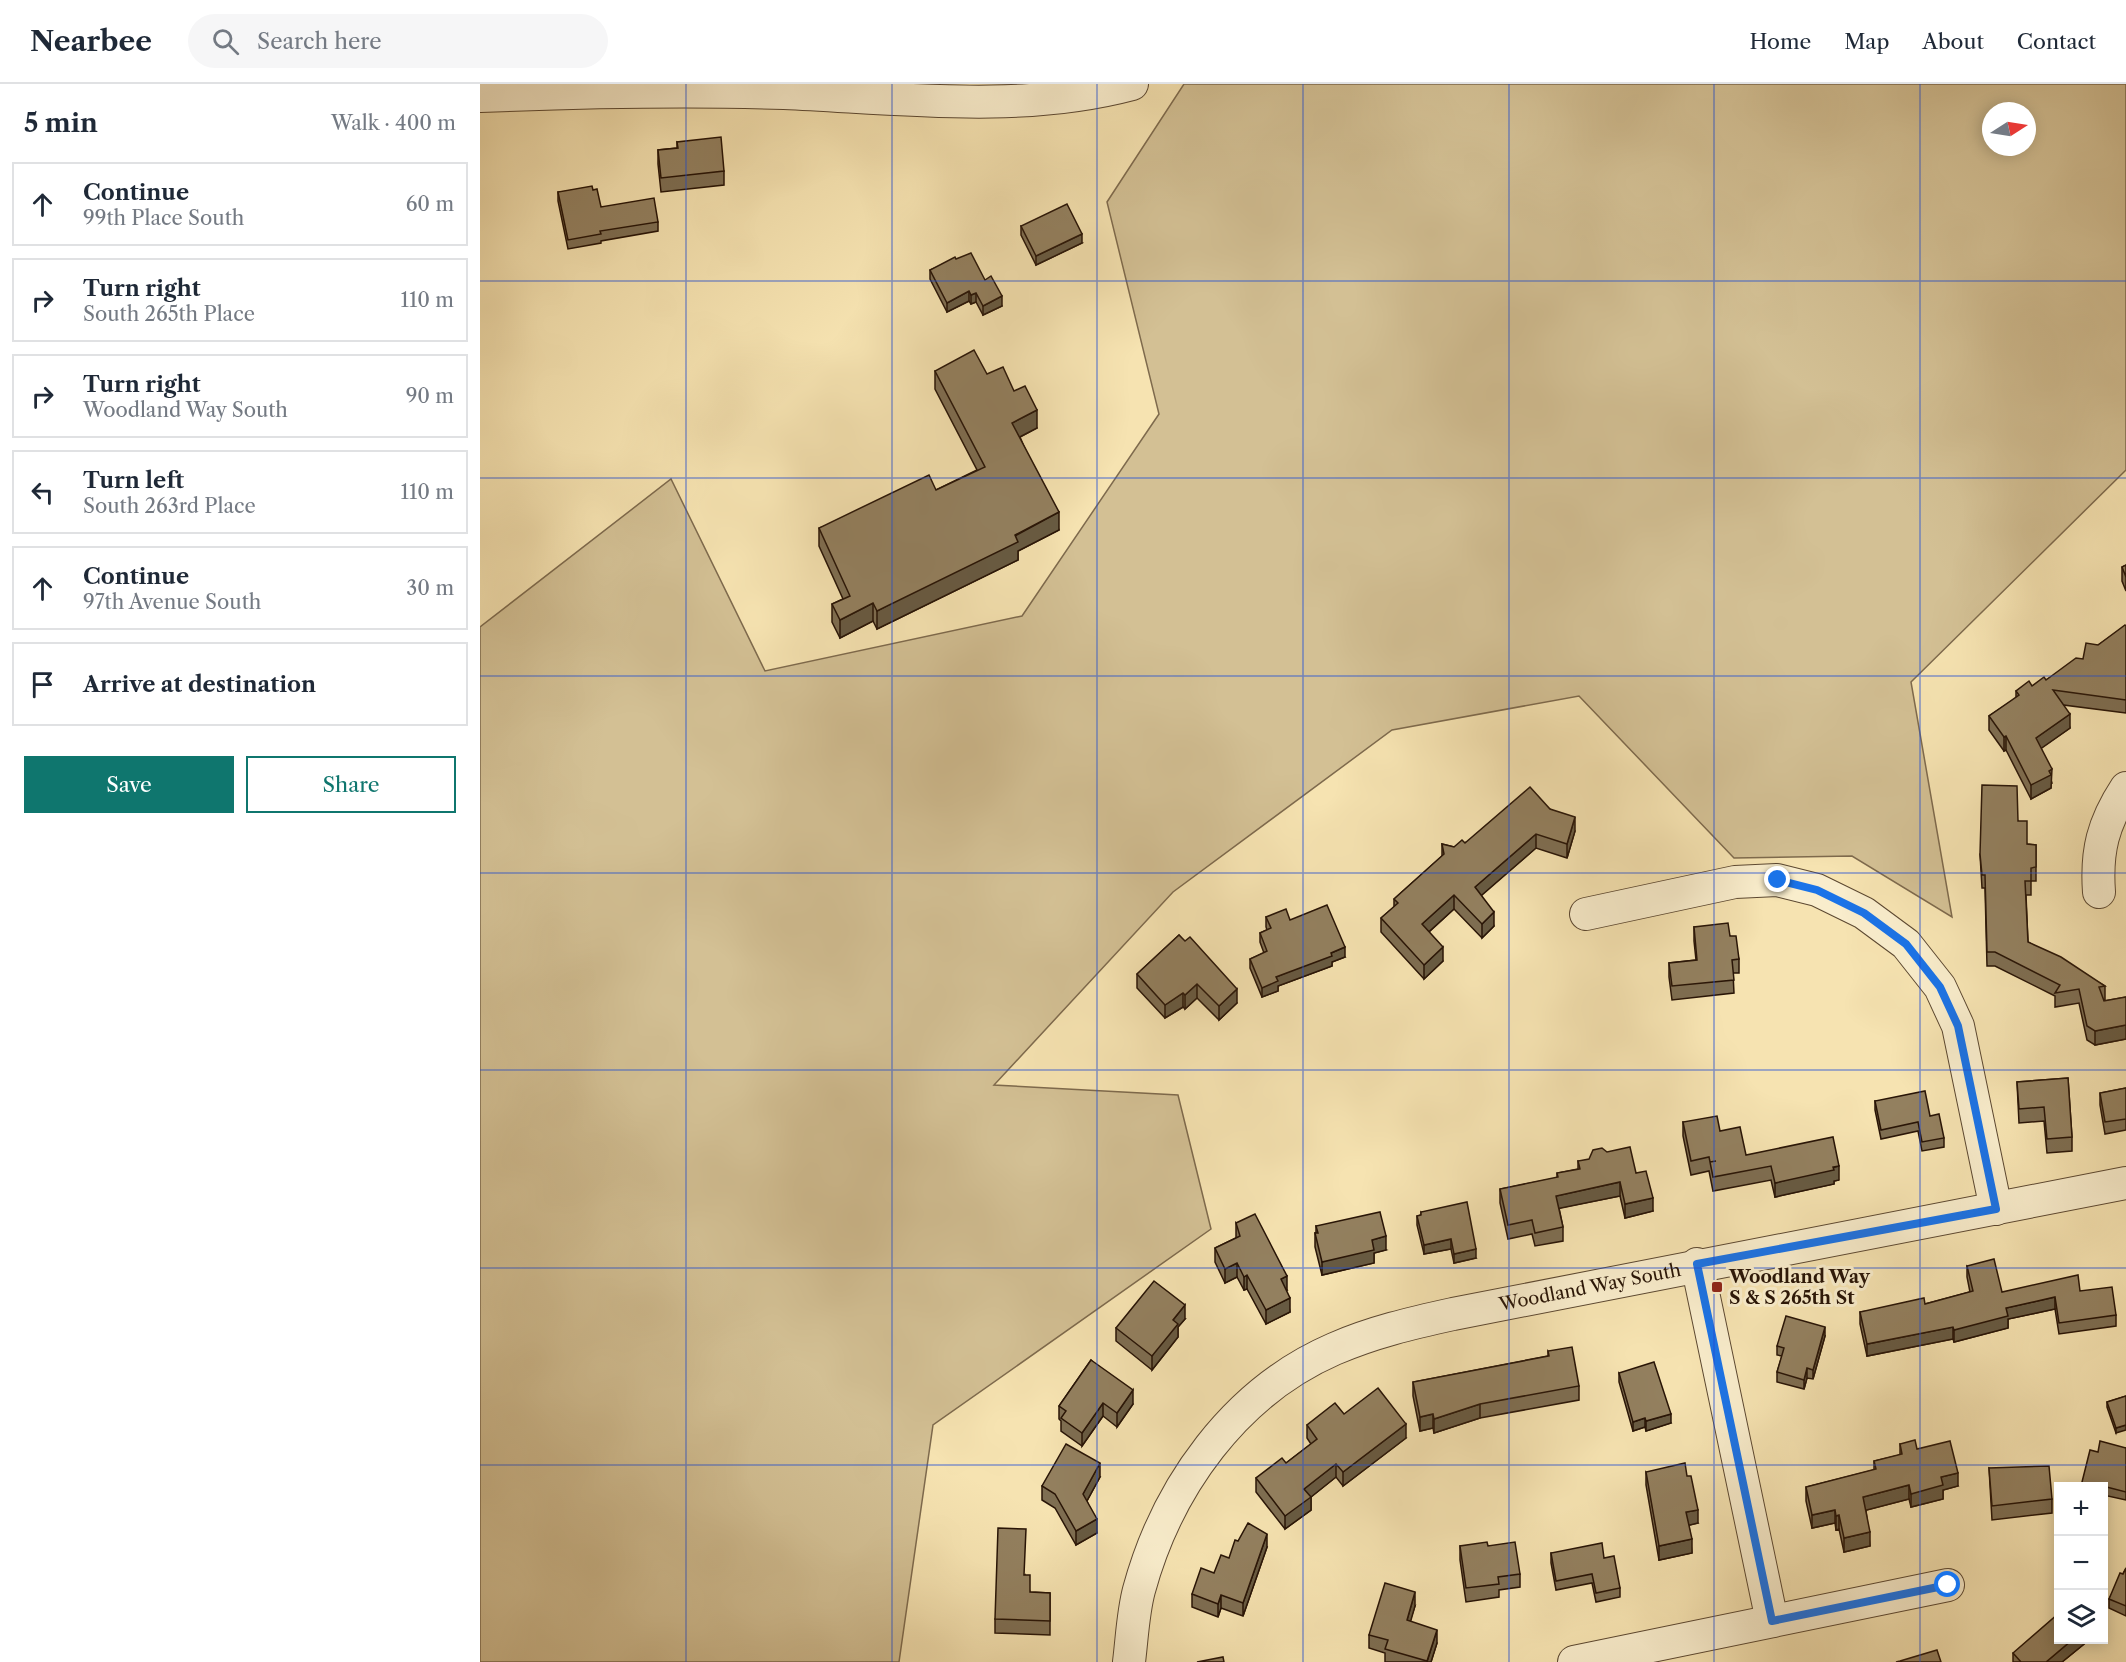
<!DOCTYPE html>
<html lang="en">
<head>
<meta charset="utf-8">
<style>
  :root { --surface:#fff; --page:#f6f6f7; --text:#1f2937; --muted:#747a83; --line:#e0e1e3; --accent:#0f766e }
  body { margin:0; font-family:"Libre Caslon Text",serif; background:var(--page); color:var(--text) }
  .controls { position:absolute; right:18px; bottom:18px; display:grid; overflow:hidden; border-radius:0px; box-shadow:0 3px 15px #0003 }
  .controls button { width:54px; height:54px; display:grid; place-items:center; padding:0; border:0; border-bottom:2px solid var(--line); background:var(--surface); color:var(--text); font:30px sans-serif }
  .compass { position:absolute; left:1502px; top:18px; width:54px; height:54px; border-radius:50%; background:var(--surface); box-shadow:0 3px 15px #0003; rotate:78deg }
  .stop { position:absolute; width:18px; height:18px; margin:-14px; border:4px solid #1a73e8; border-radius:50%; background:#fff }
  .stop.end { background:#1a73e8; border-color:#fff; box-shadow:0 2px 6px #0008 }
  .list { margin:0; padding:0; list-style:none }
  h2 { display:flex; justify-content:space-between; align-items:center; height:78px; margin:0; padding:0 24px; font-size:26px }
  h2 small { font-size:20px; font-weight:400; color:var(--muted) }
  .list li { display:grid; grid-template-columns:39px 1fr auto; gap:18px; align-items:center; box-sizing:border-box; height:84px; margin:0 12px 12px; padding:0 12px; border:2px solid var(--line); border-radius:0px }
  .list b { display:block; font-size:22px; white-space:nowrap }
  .list p { margin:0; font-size:20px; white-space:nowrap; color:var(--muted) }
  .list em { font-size:20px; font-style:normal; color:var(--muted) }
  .actions { display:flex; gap:12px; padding:18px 24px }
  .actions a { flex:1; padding:14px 0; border:2px solid var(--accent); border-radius:0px; text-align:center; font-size:21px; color:var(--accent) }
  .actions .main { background:var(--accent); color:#fff }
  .icon { flex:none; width:33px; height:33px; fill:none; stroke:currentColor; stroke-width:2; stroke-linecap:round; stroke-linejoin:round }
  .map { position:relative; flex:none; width:1646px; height:1578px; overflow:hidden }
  header { display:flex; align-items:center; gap:36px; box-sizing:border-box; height:84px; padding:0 30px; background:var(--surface); border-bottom:2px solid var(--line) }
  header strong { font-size:28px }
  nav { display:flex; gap:33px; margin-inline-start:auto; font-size:21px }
  .search { width:420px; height:54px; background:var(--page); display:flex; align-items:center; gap:15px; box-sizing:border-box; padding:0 21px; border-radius:33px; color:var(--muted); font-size:22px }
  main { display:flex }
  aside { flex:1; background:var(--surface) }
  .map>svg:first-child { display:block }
  .green { fill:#d3c094; stroke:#7e6a4d; stroke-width:1.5; fill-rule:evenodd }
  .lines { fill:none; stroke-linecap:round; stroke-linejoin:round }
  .minor-casing { stroke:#5c4831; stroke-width:34 }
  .minor { stroke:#f9edcc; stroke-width:32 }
  .wall { fill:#7e6e52; stroke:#281406; stroke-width:1.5 }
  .shaded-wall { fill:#675a42; stroke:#281406; stroke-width:1.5 }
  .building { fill:#93805f; stroke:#281406; stroke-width:1.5 }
  .route { stroke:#1a73e8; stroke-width:8 }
  .grid { fill:none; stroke:#1d4ed8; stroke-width:1.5; stroke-opacity:0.55 }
  .poi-dot { fill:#8f2418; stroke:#f9edcc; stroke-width:2 }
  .labels { text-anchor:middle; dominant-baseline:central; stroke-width:6; stroke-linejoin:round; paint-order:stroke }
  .poi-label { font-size:18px; font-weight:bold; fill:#281406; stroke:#f9edcc; text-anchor:start }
  .street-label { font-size:18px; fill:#281406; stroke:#f9edcc }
</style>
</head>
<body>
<header>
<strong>Nearbee</strong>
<div class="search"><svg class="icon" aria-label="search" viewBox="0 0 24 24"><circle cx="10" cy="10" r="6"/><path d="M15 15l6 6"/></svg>Search here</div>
<nav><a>Home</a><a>Map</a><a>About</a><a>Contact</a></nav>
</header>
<main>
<aside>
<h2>5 min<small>Walk · 400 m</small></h2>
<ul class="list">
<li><svg class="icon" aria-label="ahead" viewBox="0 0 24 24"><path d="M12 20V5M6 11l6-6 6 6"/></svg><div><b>Continue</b><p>99th Place South</p></div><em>60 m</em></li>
<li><svg class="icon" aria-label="right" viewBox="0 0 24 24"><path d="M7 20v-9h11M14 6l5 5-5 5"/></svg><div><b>Turn right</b><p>South 265th Place</p></div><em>110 m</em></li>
<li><svg class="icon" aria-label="right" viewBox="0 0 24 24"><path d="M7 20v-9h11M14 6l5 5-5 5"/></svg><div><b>Turn right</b><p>Woodland Way South</p></div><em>90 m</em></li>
<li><svg class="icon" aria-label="left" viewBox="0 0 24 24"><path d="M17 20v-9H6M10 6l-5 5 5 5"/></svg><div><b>Turn left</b><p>South 263rd Place</p></div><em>110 m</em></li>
<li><svg class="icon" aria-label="ahead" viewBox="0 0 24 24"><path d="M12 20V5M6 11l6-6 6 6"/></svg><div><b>Continue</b><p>97th Avenue South</p></div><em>30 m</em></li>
<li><svg class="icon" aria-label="arrive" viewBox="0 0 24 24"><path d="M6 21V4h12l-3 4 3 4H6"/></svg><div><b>Arrive at destination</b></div></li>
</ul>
<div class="actions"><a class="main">Save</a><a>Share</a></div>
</aside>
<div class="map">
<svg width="1646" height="1578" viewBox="0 0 1646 1578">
  <rect width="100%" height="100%" fill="#f6e3b1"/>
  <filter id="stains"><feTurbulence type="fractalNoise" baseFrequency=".00333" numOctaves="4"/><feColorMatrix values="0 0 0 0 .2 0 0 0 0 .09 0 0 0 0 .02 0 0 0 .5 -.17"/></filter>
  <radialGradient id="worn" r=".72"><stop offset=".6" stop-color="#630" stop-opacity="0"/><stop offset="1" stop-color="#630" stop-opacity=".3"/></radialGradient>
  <path class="green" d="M704,0h942v386l-215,212 41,235 -100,-61 -118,2 -155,-162 -187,34 -219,162 -179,193 184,10 33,134 -278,196 -34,237h-419v-1035l191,-148 94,192 257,-55 137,-202 -52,-212zM1511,27h36v36h-36z"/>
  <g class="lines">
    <g class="minor-casing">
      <g id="minor">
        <path d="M0,12c101,-4 202,-6 304,-3 114,5 235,21 348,-9"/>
        <path d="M1619,808c-3,-41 4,-69 27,-104"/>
        <path d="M1106,830l149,-32 42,-2 40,10 47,23 42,31 34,43 18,39 38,183"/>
        <path d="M1217,1180l75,357"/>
        <path id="s1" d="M649,1578c3,-24 4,-50 10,-72 28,-103 96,-198 195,-241 39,-17 78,-26 119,-35l673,-131"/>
        <path d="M1094,1578l374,-77"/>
      </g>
    </g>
    <use href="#minor" class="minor"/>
  </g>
  <g class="wall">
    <path d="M197,58l47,29v14l-63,7 -3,-28v-14l19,-2z"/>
    <path d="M113,106l8,17 57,15v9l-57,10v2l-33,6 -10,-48v-9z"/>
    <path d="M541,142l61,17 -46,22 -15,-30z"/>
    <path d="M476,175l29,21 17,26 -19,9 -7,-13 -5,2 -2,-3 -22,11 -17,-33v-9z"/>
    <path d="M455,287l52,3 27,17 23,37 -17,9 39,93 -41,21v9l-141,69 -4,-8 -33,17 -8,-16v-18l11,-5 -24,-53v-18l117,-38 41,-20 -42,-81z"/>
    <path d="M1646,481v26l-4,-10v-14z"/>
    <path d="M1646,542v87l-63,-8 7,23 -29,20 11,35h-1v5l-20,11 -25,-49 -2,1 -15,-21v-14l27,-18v-7l16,-5 14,-6 37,-21 15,-14z"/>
    <path d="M1070,725l25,22 -8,27 -31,-10 -55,47 13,31 -12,12 -28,-29 -25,23 14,29 -19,18 -43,-47v-14l13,-11v-8l48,-43v-12l12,3z"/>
    <path d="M1538,737l9,23 9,1v36h-5v14h-5l2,47 77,44v14h-2l1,1 22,-4v42l-31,6 -8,-5 -8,-37 -24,4v-11l-60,-30h-8l-2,-78h-3l-2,-34z"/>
    <path d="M786,833l24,3 55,37 -13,5v4l-54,20v5l-16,6 -12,-29v-9l14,-6 -4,-11v-9l7,-3 -1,-3z"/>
    <path d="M1214,843l36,9 9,23v14h-6l1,20 -62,7 -3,-23v-14l27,-3 -2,-19z"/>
    <path d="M699,851l58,68 -18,17 -22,-22 -12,11 -2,-2 -18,11 -28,-30v-14z"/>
    <path d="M1588,994l4,59v14l-25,2 -3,-32 -25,2 -2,-41z"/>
    <path d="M1646,1004v42l-21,4 -5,-29v-12z"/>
    <path d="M1395,1017l55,15 14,22v9l-22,4 -4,-20 -37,8 -6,-29z"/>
    <path d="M1203,1038l37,9 26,24 93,25 -5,1v3l-59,13 -4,-17 -58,11 -4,-20 -18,4 -8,-39z"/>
    <path d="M1098,1077l58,12 17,38 -28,7 -5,-22 -61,12 4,19v14l-28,5 -3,-12 -24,5 -8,-36v-14l57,-11v-5l21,-4z"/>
    <path d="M941,1128l55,46 -22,5 -3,-14 -27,5 -7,-29v-9l4,-1z"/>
    <path d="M756,1139l51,67h-1l4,22 -24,12 -19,-35 -3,1 -7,-13 -12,6 -10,-21v-14l21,-10z"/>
    <path d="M836,1142l70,24 -12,3v10l-52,12 -7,-28v-14h1z"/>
    <path d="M1487,1182l35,26 78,-1 36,24v11l-57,8 -4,-25 -47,10v9l-54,14 -1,-3 -86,17 -7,-32v-12l65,-8 45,-12 -3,-15z"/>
    <path d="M705,1235l-7,8v10l-26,33 -36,-29v-13z"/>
    <path d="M1345,1252l-12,43 -6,-1 -3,11 -27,-7v-10l5,-16 -5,-1v-9z"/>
    <path d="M1068,1267l31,35v14l-99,18 -46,15 -1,-5 -13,3 -7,-35v-14l135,-26z"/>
    <path d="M611,1276l42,44 -16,23 -14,-11 -21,30 -21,-15v-10l-2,-2v-13z"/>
    <path d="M1139,1289l52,50 -25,8 -1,-4 -12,4 -14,-49z"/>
    <path d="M1646,1312l-10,37 -9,-26v-5z"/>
    <path d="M864,1330l62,24 -63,48 -7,-9 -25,20v13l-26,19 -29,-37v-14l30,-15 25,-19 -4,-6v-13z"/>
    <path d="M1420,1360l17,5 41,37 -15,4v9l-32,8 -2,-8 -43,11 4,36 -26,6 -5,-23 -3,1 -1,-7 -23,5 -6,-27v-14l68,-17v-9l26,-6z"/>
    <path d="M1646,1364v52l-23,-5v-9h-22l17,-34z"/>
    <path d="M1509,1384l63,31v14l-60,7z"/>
    <path d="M1166,1388l52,51 -9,2 3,28 -33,7 -13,-75z"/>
    <path d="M620,1393l-13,24 10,32 -21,12 -21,-37 -13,-8v-14z"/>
    <path d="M980,1462h28l32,28v13l-21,3v7l-33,5 -6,-42z"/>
    <path d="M787,1463l-24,69 -22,-8 -3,9 -26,-10v-13l37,-36z"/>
    <path d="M1071,1469l53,5 16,30v9l-24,5 -4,-19 -36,7 -5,-27z"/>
    <path d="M1646,1484v48l-17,-8v-9z"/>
    <path d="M545,1491l5,17 20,1v42l-55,-2v-14z"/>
    <path d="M935,1522l-5,15 27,22 -6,19h-46v-9l-16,-5v-13z"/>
    <path d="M1578,1556h31l-27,22h-49v-9z"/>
  </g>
  <g class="shaded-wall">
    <path d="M602,150v9l-46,22v-9z"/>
    <path d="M489,207v10l-22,11v-9z"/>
    <path d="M496,209v9l-5,2v-9z"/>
    <path d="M522,212v10l-19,9v-9z"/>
    <path d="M557,326v18l-25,13v-18z"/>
    <path d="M579,428v18l-41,21v9l-141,69v-18z"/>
    <path d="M393,519v18l-33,17v-18z"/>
    <path d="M1590,630v14l-34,24v-14z"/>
    <path d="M1526,652v14l-2,1v-14z"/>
    <path d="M1572,685l-1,19 -20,11v-14z"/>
    <path d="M1095,733v14l-8,27v-14z"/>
    <path d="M1056,750v14l-61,53v-14z"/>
    <path d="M974,811v14l-32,29v-14z"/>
    <path d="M1014,828v14l-12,12v-14z"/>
    <path d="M865,863v10l-13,5v4l-54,20v5l-16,6v-9l14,-11z"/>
    <path d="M963,863v14l-19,18v-14z"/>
    <path d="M717,900v14l-12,11v-14z"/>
    <path d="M757,905v14l-18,17v-14z"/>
    <path d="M703,909v14l-18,11v-13z"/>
    <path d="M1646,941v14l-31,6v-14z"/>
    <path d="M1359,1082v14l-5,1v3l-59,13v-14z"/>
    <path d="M1140,1098v14l-64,13v-13z"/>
    <path d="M1173,1114v13l-28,7v-14z"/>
    <path d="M906,1152v14l-12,3v10l-52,12v-13l50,-22z"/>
    <path d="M971,1155v10l-27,5v-9z"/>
    <path d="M996,1165v9l-22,5v-9z"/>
    <path d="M757,1179v14l-12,6v-14z"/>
    <path d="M767,1191v14l-3,1v-13z"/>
    <path d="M807,1192v14l-6,3v-14z"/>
    <path d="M1575,1213v12l-47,10v9l-54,14v-12l52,-22z"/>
    <path d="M810,1214v14l-24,12v-14z"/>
    <path d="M705,1221v14l-7,8v10l-26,33v-14l21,-36z"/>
    <path d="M1345,1243v9l-12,43v-9z"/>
    <path d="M1473,1243v12l-86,17v-12z"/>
    <path d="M1327,1284v10l-3,11v-9z"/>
    <path d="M653,1306v14l-16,23v-14z"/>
    <path d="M623,1319v13l-21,30v-13z"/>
    <path d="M1000,1320v14l-46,15v-14z"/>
    <path d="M953,1330v14l-13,3v-14z"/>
    <path d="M1191,1330v9l-25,8v-10z"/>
    <path d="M1165,1334v9l-12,4v-9z"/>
    <path d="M926,1340v14l-63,48v-14z"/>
    <path d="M1646,1341v5l-10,3v-5z"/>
    <path d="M620,1379v14l-17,31v-14z"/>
    <path d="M856,1380v13l-25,20v13l-26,19v-13l19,-27z"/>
    <path d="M1478,1389v13l-15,4v9l-32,8v-13l30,-17z"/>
    <path d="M1429,1401v14l-46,12v-14z"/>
    <path d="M1218,1426v13l-12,3v-14z"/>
    <path d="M1355,1426v13l-23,5v-13z"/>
    <path d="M1359,1431v14l-3,1v-14z"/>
    <path d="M617,1435v14l-21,12v-14z"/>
    <path d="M1390,1448v14l-26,6v-14z"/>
    <path d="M787,1450v13l-24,69v-13z"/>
    <path d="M1212,1455v14l-33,7v-14z"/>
    <path d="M935,1508v14l-8,28v-14z"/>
    <path d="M741,1511v13l-3,9v-13z"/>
    <path d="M957,1546v13l-6,19h-4z"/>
    <path d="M1592,1556h17l-27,22h-16z"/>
  </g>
  <g class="building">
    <path d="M241,53l3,34 -63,7 -3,-28 20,-2 -1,-6z"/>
    <path d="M112,102l1,4 4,-1 4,18 53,-9 4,24 -58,9 1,3 -33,6 -10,-48z"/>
    <path d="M587,120l15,30 -46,22 -15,-30z"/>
    <path d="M491,169l14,27 6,-4 11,20 -19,10 -7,-13 -5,2 -2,-4 -22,12 -17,-33 25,-13 1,2z"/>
    <path d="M494,266l13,24 16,-7 11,24 11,-5 12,24 -25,13 47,89 -44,23 3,7 -141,69 -4,-8 -33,17 -8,-16 18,-8 -31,-68 110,-53 7,15 49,-23 -50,-96z"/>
    <path d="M1646,481v12l-4,-10z"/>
    <path d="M1645,541l1,1v74l-73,-10 17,24 -34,24 16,31 -3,2 2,4 -20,10 -25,-49 -2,1 -15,-21 30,-21 -3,-4 13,-10 3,5 12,-9 2,3 30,-22 7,1 3,-16 12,2z"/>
    <path d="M1502,701l35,1 1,35h9v23l9,1v22l-5,1v13h-6l3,61 33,15 44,29 -6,1 5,14 22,-4v28l-31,6 -8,-5 -8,-37 -24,4 5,-8 -65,-33h-8l-2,-77h-3l-2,-21z"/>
    <path d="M1050,703l20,22 25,8 -8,27 -31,-10 -61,53 19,25 -12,12 -28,-29 -32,29 21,23 -19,18 -43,-47 17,-15 -4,-4 50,-45 -2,-10 12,3 8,-7 3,3z"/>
    <path d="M847,821l18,42 -14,6 1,3 -56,21 2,4 -16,7 -12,-29 17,-8 -7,-18 11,-5 -5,-11 20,-8 4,11z"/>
    <path d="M1248,839l2,13h6l3,23 -7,1 2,20 -62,6 -3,-23 28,-3 -3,-33z"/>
    <path d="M699,851l6,6 5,-4 47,52 -18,17 -22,-22 -12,11 -2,-2 -18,12 -28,-31z"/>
    <path d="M1588,994l4,59 -25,2 -3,-32 -25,2 -2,-27z"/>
    <path d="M1646,1004v31l-21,3 -5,-29z"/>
    <path d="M1445,1007l5,25 9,-2 5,24 -22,4 -4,-20 -37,8 -6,-29z"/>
    <path d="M1237,1032l3,15 20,-4 6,28 87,-18 6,29 -6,1 1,3 -59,13 -4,-17 -58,11 -3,-15 6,-1 -6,1 -1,-5 -18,4 -8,-39z"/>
    <path d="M1150,1063l6,26 10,-2 7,27 -28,6 -5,-22 -64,14 7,31 -28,6 -3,-13 -24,5 -8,-36 58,-12 -1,-4 23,-4 -2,-8 11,-2 4,-9 9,-2 5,4z"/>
    <path d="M987,1118l9,47 -22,5 -3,-15 -27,6 -7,-29 4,-1v-3z"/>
    <path d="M900,1128l6,24 -14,4 2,10 -52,12 -7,-29h3l-2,-7z"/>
    <path d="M775,1130l32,62 -6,3 9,19 -24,12 -19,-35 -3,2 -7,-14 -12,6 -10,-21 25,-12 -4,-13z"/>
    <path d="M1514,1175l8,33 76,-17 2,16 32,-4 4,28 -57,8 -4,-26 -49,11 2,8 -54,14 -1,-3 -86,17 -7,-32 64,-14 1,6 48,-13 -6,-25z"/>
    <path d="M674,1197l31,24 -12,15 5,4 -26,32 -36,-28z"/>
    <path d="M1306,1232l39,11 -12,43 -6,-2 -3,12 -27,-8 7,-24 -7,-2z"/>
    <path d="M1092,1263l7,39 -99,18 -46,15 -1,-5 -13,3 -7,-35 136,-26 -1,-5z"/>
    <path d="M611,1276l42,30 -16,23 -14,-10 -21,30 -21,-15 5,-7 -7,-5z"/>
    <path d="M1174,1278l17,52 -25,7 -1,-3 -12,4 -14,-49z"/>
    <path d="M898,1304l28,36 -63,48 -7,-8 -32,25 7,8 -26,19 -29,-38 26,-20 4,5 31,-24 -10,-14 28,-22 9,11z"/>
    <path d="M1646,1312v29l-10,3 -9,-26z"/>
    <path d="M1435,1356l2,9 33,-8 8,32 -17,4 2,8 -32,9 -2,-9 -46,12 7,35 -26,6 -5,-23 -3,1 -1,-6 -23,5 -6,-28 70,-18 -2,-8 28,-7 -2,-10z"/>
    <path d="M1620,1357l26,7v44l-31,-8v2h-14l9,-36 8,2z"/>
    <path d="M586,1360l34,19 -17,31 14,25 -21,12 -21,-37 -13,-8z"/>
    <path d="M1205,1379l2,13h4l7,34 -12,2 6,27 -33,7 -13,-74z"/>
    <path d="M1569,1382l3,33 -60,7 -3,-38z"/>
    <path d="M768,1439l19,11 -24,69 -22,-8 -3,9 -26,-10 9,-26 13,5 7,-18 8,3 6,-18 3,1z"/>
    <path d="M518,1444l28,1 -2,46h6v17l20,1v28l-55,-2z"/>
    <path d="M1007,1458l1,4 27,-4 5,32 -22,3 1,7 -33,4 -6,-42z"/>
    <path d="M1122,1459l2,15 10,-2 6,32 -24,5 -4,-19 -36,7 -5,-28z"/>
    <path d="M1646,1484v38l-17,-7 11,-26 3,1z"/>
    <path d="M905,1499l30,9 -8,28 30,10 -10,31 -42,-12 3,-9 -19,-5z"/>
    <path d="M1578,1530v26h14l-26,22h-25l-8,-9z"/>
    <path d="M1457,1566l4,12h-45l4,-1z"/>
    <path d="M743,1573l1,5h-27z"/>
  </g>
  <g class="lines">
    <path class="route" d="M1298,796l39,10 47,23 42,31 34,43 18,39 38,183 -299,55 75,357 176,-36"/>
  </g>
  <path class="grid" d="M206,0v1578M412,0v1578M617,0v1578M823,0v1578M1029,0v1578M1234,0v1578M1440,0v1578M0,197h1646M0,394h1646M0,592h1646M0,789h1646M0,986h1646M0,1184h1646M0,1381h1646"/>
  <rect class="poi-dot" x="1231" y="1197" width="12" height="12" rx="3"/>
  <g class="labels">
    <g class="poi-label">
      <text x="1249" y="1193">Woodland Way<tspan x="1249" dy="21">S &amp; S 265th St</tspan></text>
    </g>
    <g class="street-label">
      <text stroke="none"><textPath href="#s1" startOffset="657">Woodland Way South</textPath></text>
    </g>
  </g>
  <rect width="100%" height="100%" filter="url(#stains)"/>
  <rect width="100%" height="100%" fill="url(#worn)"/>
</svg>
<div class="controls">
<button>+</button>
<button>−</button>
<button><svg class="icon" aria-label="layers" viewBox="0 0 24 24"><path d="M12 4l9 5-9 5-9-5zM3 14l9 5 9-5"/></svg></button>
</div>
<svg class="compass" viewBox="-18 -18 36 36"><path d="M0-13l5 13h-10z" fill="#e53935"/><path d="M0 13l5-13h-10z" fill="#747a83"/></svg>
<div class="stop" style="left:1468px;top:1501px"></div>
<div class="stop end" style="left:1298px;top:796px"></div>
</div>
</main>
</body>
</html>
